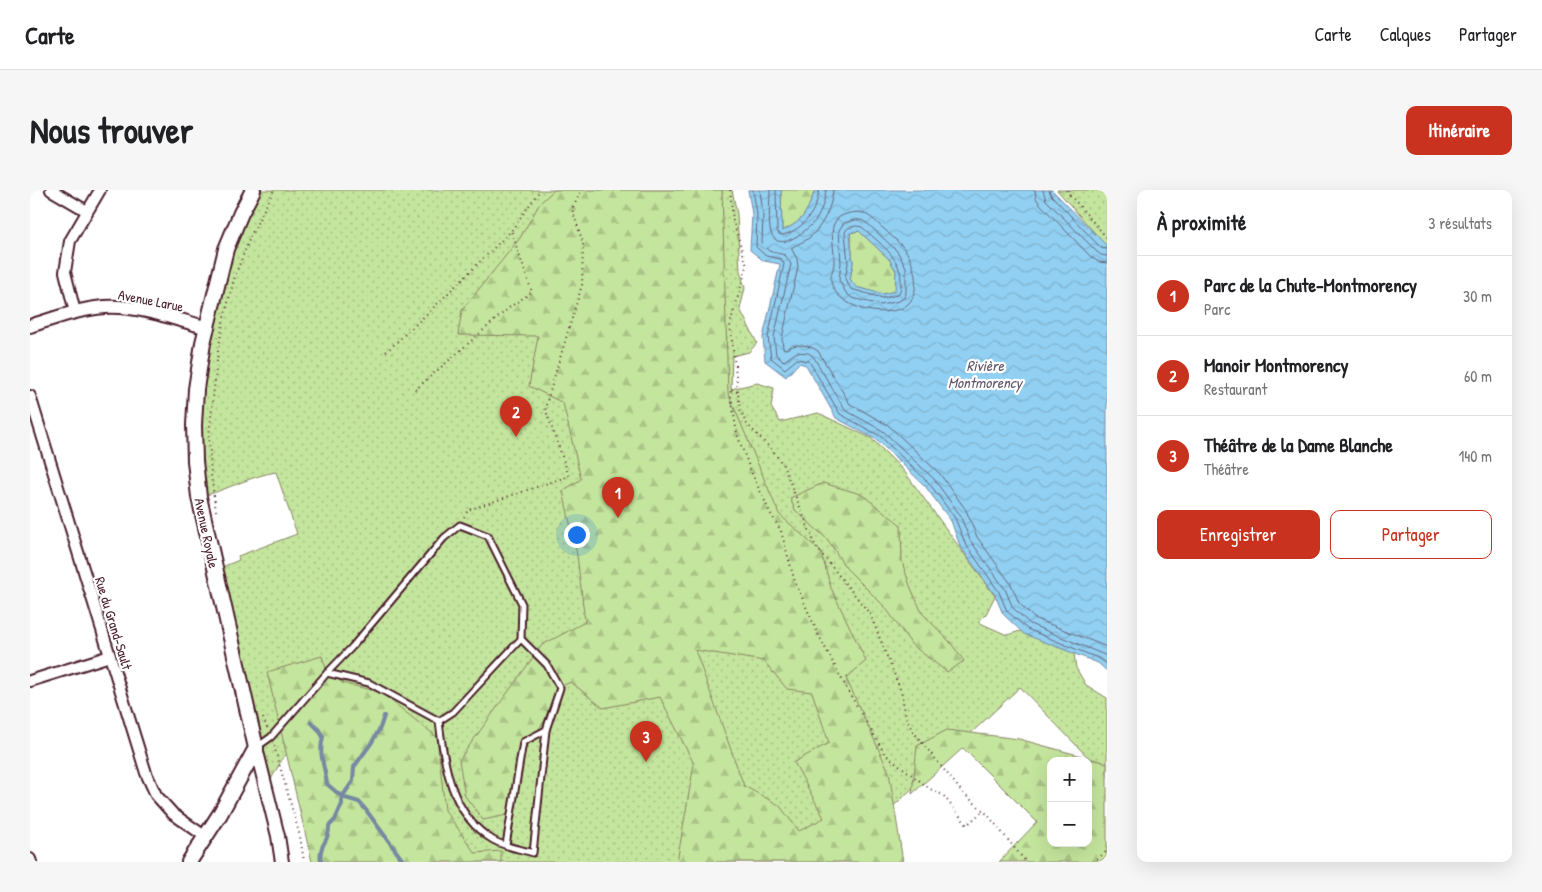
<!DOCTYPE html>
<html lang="fr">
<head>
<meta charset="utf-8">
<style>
  :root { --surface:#fff; --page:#f6f6f6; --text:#202124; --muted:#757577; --line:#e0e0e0; --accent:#c8321e }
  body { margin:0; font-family:"Patrick Hand",sans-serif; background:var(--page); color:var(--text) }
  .controls { position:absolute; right:15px; bottom:15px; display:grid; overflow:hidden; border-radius:10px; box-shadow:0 5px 20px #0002 }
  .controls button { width:45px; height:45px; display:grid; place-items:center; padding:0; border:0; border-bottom:1px solid var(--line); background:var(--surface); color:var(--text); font:25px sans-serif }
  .you { position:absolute; left:546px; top:344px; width:18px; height:18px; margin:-12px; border:4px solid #fff; border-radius:50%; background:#1a73e8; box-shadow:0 0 0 8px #1a73e833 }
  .badge { display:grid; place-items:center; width:32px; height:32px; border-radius:50%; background:var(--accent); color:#fff; font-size:16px; font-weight:700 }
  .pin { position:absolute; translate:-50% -41px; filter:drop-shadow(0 1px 2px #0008) }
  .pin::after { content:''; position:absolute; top:26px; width:18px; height:15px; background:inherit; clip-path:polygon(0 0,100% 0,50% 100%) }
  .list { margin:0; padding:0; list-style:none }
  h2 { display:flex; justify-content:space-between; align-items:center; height:65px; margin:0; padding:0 20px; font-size:21px }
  h2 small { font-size:16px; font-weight:400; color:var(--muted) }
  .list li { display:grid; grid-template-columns:32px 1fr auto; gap:15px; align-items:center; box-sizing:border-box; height:80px; padding:0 20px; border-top:1px solid var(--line) }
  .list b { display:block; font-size:19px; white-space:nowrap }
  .list p { margin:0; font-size:16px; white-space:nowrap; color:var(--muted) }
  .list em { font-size:16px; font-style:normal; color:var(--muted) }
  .actions { display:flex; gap:10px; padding:15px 20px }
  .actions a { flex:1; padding:11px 0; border:1px solid var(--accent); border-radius:10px; text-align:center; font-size:18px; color:var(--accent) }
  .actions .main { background:var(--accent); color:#fff }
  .map { position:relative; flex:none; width:1077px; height:672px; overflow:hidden; border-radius:10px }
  header { display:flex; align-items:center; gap:30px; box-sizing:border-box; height:70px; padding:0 25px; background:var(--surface); border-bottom:1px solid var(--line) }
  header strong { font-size:24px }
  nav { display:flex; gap:28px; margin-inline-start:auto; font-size:18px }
  .intro { display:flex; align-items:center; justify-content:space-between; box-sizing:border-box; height:120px; padding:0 30px }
  h1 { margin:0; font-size:35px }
  .button { padding:12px 22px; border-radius:10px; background:var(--accent); color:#fff; font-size:18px; font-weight:700 }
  main { display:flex; gap:30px; padding:0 30px }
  aside { flex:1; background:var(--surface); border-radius:10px; box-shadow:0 5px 20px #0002 }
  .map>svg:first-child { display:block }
  .green { fill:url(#green-dots); stroke:#878264 }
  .forest { fill:url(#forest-firs); stroke:#878264; fill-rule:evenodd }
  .water { fill:url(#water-waves); stroke:#7589a2; fill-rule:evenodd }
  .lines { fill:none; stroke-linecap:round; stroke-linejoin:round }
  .shore { stroke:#66667b; stroke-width:1 }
  .stream { stroke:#7589a2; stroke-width:4 }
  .service-casing { stroke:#4a1f2b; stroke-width:9 }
  .minor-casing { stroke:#4a1f2b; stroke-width:14 }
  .tertiary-casing { stroke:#4a1f2b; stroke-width:16 }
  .secondary-casing { stroke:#4a1f2b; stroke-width:18 }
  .path { stroke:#4a1f2b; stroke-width:2; stroke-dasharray:1 4; stroke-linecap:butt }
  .service { stroke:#fff; stroke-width:5 }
  .minor { stroke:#fff; stroke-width:10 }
  .tertiary { stroke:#fff; stroke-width:12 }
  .secondary { stroke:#fff; stroke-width:14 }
  .labels { text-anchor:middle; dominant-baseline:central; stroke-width:4.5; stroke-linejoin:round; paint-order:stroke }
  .street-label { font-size:14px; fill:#4a1f2b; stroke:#fff }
  .water-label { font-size:15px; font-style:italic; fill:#5f5467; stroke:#fff }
</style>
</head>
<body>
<header>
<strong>Carte</strong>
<nav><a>Carte</a><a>Calques</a><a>Partager</a></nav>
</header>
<div class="intro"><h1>Nous trouver</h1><a class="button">Itinéraire</a></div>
<main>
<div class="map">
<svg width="1077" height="672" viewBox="0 0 1077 672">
  <defs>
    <pattern id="green-dots" width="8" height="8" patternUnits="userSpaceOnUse" patternTransform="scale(1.25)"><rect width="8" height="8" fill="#c4e59d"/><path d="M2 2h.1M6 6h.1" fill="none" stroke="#aac487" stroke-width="1.8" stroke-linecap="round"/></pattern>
    <pattern id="forest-firs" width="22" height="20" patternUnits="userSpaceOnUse" patternTransform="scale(1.25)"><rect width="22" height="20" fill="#c4e59d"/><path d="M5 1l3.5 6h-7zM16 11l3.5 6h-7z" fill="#aac487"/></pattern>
    <pattern id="water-waves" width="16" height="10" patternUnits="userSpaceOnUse" patternTransform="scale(1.25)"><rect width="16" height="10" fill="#91d0f2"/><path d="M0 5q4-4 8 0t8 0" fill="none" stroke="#7fb2d0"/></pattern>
  </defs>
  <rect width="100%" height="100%" fill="#fff"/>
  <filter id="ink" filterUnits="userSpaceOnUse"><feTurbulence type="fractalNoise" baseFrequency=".02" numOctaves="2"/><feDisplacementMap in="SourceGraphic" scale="10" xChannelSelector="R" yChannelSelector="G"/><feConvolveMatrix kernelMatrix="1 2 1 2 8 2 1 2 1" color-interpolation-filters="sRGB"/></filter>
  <g filter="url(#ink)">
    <g class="green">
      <path d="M223,0h479l5,24 3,57 5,17 -5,21 17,34 -8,9 -17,4 -1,33 26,-6 17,5 -3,19 9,15 38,-9 53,25 33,33 91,125 -9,18 -8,8 29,13 27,-8 39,19 3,22 10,17 21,13v79l-87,-90 -137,129 10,46h-564l-1,-153 -46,50 -15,28 -52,-217 24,-10 -1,-4 59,-22 -21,-62c-26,4 -51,19 -77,25l-5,-72 32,-176z"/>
      <path d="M1027,0h50v57z"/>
    </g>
    <g class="forest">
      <path d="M524,0h168l6,203 51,121 42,38 10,36 35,73 -20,17 43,94 14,90h-226l17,-98 -34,-67 -57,11 -32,-26 -15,6 -11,32 -23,34 -15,61 -24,5 -18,-24 -6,-36 83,-115 43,-23 -8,-67 -14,-64 18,-12 -18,-76 -34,-17 9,-50 -80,-1 4,-25 58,-72 20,-35zM665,460l69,11 23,28 25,3 17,51 -35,19 30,56 -25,13 -20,-26 -35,-19z"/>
      <path d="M751,0h34c-8,22 -11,31 -33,41z"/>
      <path d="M829,41l30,28 7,12v20l-13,3 -28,-7 -5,-8 3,-16 -3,-31z"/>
      <path d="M793,293l38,11 40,31 1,37 8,24 12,27 28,29 14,19 -17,11 -35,-27 -27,-38 -39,-39 -18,-28 -33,-30 -5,-12z"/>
      <path d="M292,466l4,12 16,15 38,9 57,45 8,73 30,43 26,-2v11h-189l-45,-190z"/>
      <path d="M917,540l72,9 88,24v93l-8,6h-100l38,-40 -74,-74 -51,46 5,-48zM1021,571h37v82h-37z"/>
    </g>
    <path class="water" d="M718,0h33l1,41c22,-10 25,-19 33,-41h237l55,56v425l-9,-8 -74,-29 -21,-20 -8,-19 -35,-49 -9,-25 -26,-35 -48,-46 -41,-22 -30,-53 -7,-2 -13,14 -21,-16 -2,-24 17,-73 -16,-3 -14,-11 2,-36zM829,41l30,28 7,12 -1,20 -12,3 -27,-7 -6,-8 3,-16 -3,-30z"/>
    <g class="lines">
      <g class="shore">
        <path d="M723,0l4,24 -1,33 10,9 15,3 3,5 -16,73 3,21 14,11 12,-10 12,2 31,53 40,22 49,47 26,35 10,25 34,49 8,19 20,18 73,30 7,5"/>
        <path d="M730,0l3,24 -1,30 7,7 16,4 6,9 -17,73 2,18 8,6 13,-9 11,1 5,3 32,54 38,21 51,48 26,36 10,25 35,49 8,19 17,16 77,32"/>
        <path d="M740,0c0,11 -2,34 1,43 8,22 37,-4 45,-13 5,-7 9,-21 10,-30"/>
        <path d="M746,0l1,40 2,4 4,1c21,-6 34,-24 36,-45"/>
        <path d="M803,0c-1,18 -11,37 -24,48 -5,4 -12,6 -18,10l6,11 1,8 -16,71 1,10 3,1c10,-6 22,-5 32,2l32,53 38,21 52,49 26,36 11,27 34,47 8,19 15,15 73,29"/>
        <path d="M1005,0l1,8 4,6 51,53 8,5 8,1"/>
        <path d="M1013,0l3,10 51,52 4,3 6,1"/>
        <path d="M1019,0l2,5 50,53 6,1"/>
        <path d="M829,22c11,2 17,10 25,17 6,6 14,12 19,18 11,13 19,44 5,57 -5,5 -11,6 -17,7 -20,4 -56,-7 -60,-30 -1,-6 3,-12 3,-19 1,-25 -13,-48 25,-50z"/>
        <path d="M826,30h5l6,3 30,28 9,16v26l-2,5 -5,3 -18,4 -29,-7 -6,-5 -7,-13 2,-17 -2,-33 5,-7z"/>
        <path d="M827,36l5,1c16,15 39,30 39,53 0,6 0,10 -3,15l-16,3 -31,-9 -6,-10 3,-16 -3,-31 3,-4z"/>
      </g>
      <g class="stream">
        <path d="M281,532l8,8 4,7c-5,17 2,30 4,47l15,13 17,5 7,8 38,52"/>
        <path d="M291,672c-3,-20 9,-19 8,-36l6,-6 7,-16v-7l11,-16 1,-14 18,-25 8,-14 4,-12"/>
      </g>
      <g class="service-casing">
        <g id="service">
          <path d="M430,335l28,11 34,68 -1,35 -68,73 -14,9 -70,-38 -42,-10 25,-26 92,-109z"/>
          <path d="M409,531c5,44 12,94 54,119 12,7 27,9 40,13l13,-123 14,-42 -13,-23 -26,-26"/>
          <path d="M227,557l14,-10 56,-64"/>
          <path d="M476,655l17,-103 23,-12"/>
        </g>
      </g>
      <g class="minor-casing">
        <g id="minor">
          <path d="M21,0l36,21"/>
          <path d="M45,122l-10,-40 5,-31 30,-51"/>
          <path d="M0,206l116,377 10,22 17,19 33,23"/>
          <path d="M0,491l80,-25"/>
          <path d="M0,669l1,3"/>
        </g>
      </g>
      <g class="tertiary-casing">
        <g id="tertiary">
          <path d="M0,136c25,-8 49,-17 75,-19 34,-2 70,12 103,21"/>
          <path d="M226,558l22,88 4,26"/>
        </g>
      </g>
      <g class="secondary-casing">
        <path id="secondary" d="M159,672l31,-48 36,-66 -57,-251 -4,-36 -1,-36 2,-36 7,-46 23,-94 15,-36 12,-23"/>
      </g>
      <g class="path">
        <path d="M700,0l3,31 14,45 -17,58 10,85 6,14 28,29 9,13 33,82 54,67 31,77 5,26 6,13 50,62 25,22 39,48"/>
        <path d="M1036,0l4,5"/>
        <path d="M1039,0l1,5 37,43"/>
        <path d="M356,162l44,-41 81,-80 29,-41"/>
        <path d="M385,200l95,-83 22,-15 -21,-61"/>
        <path d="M707,202l-7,-3 7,45 14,38 20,42 10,17 14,51 23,52 30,57 37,63 45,35 13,6 24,30 16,-14"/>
        <path d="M186,321l-5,-36 -2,-39 9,-85 6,-33 11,-42 16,-41 23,-45"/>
        <path d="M434,327l4,-7 101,-34 -24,-68 37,-123 1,-42 -11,-34 10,-19"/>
        <path d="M233,528l4,10"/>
        <path d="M244,556l26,90 4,26"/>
        <path d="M1063,672l14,-11"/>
      </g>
      <use href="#service" class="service"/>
      <use href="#minor" class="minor"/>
      <use href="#tertiary" class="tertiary"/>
      <use href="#secondary" class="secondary"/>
    </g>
  </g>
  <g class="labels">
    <g class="street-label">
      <text transform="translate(121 110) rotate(11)">Avenue Larue</text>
      <text transform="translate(177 343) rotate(78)">Avenue Royale</text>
      <text transform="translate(84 433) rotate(73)">Rue du Grand-Sault</text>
    </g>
    <g class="water-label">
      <text x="955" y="175">Rivière<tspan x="955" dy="17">Montmorency</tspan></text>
    </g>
  </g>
</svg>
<div class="controls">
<button>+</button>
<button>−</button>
</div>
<div class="you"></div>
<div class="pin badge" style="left:588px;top:328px">1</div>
<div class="pin badge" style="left:486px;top:247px">2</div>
<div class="pin badge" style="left:616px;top:572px">3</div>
</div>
<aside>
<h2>À proximité<small>3 résultats</small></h2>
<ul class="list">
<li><span class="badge">1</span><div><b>Parc de la Chute-Montmorency</b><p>Parc</p></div><em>30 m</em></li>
<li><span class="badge">2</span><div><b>Manoir Montmorency</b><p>Restaurant</p></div><em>60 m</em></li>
<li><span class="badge">3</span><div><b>Théâtre de la Dame Blanche</b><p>Théâtre</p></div><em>140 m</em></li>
</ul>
<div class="actions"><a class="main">Enregistrer</a><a>Partager</a></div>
</aside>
</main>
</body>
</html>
